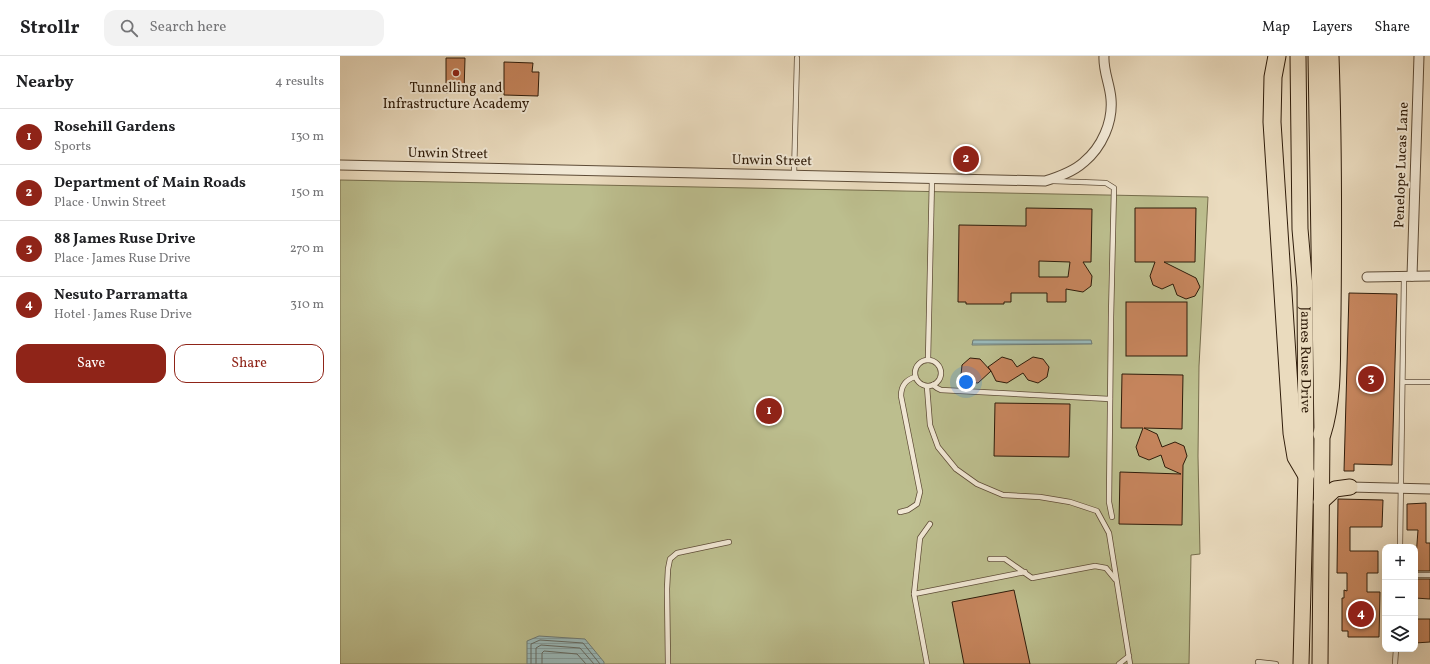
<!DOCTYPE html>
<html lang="en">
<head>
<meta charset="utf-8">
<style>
  :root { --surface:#fff; --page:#f2f2f2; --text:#202124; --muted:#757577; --line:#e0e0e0; --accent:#8f2418 }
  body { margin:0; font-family:Vollkorn,serif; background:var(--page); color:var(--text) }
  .controls { position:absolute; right:12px; bottom:12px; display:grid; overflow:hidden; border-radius:8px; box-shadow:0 4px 16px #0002 }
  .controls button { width:36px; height:36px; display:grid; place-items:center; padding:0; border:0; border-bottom:1px solid var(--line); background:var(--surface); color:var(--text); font:20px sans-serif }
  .you { position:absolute; left:626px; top:326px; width:14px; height:14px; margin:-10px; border:3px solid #fff; border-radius:50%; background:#1a73e8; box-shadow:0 0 0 6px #1a73e833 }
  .badge { display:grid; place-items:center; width:26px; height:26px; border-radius:50%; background:var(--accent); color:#fff; font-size:13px; font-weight:700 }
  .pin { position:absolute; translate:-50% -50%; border:2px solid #fff; box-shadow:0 1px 4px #0006 }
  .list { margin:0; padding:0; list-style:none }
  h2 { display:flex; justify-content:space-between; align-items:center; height:52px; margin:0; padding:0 16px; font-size:17px }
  h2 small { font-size:13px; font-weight:400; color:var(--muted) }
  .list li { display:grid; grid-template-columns:26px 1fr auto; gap:12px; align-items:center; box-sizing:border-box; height:56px; padding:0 16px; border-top:1px solid var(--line) }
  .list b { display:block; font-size:15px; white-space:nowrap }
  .list p { margin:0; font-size:13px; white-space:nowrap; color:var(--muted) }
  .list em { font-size:13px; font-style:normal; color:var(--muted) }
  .actions { display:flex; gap:8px; padding:12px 16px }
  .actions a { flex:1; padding:9px 0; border:1px solid var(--accent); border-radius:12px; text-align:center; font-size:14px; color:var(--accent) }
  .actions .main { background:var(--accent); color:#fff }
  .icon { flex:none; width:22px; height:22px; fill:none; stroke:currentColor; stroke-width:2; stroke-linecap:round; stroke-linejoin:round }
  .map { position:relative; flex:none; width:1090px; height:608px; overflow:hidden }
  header { display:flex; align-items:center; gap:24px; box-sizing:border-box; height:56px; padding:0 20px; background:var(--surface); border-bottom:1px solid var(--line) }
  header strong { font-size:19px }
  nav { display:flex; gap:22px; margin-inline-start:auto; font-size:14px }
  .search { width:280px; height:36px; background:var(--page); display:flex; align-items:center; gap:10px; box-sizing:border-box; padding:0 14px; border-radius:12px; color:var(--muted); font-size:15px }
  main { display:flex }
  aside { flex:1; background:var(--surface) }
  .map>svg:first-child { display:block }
  .garden { fill:#bcbe8e; stroke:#766d4c }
  .water { fill:url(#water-rules); stroke:#6f7a73 }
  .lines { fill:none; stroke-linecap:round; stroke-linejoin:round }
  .shore { stroke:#646a62; stroke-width:1 }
  .building { fill:#c6855d; stroke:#2f1c0a; fill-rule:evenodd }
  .lane-casing { stroke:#5e4c37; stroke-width:6 }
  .street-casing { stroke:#5e4c37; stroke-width:11 }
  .primary-casing { stroke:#2f1c0a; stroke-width:17 }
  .highway-casing { stroke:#2f1c0a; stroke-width:19 }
  .lane { stroke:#f1e8d5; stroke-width:4.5 }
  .street { stroke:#f1e8d5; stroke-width:9 }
  .primary { stroke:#eadbbe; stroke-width:15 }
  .highway { stroke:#eadbbe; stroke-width:17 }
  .poi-dot { fill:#8f2418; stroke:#f1e8d5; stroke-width:1.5 }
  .labels { text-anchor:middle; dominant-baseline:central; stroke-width:4; stroke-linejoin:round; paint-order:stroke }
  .poi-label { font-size:14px; fill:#2f1c0a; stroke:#f1e8d5 }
  .street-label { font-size:14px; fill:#2f1c0a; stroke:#f1e8d5 }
</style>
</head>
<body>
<header>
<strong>Strollr</strong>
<div class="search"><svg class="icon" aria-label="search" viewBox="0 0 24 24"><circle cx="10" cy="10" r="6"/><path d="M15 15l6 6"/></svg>Search here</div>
<nav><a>Map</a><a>Layers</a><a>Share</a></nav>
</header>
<main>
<aside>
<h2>Nearby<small>4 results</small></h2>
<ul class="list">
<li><span class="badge">1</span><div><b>Rosehill Gardens</b><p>Sports</p></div><em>130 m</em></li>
<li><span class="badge">2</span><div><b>Department of Main Roads</b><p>Place · Unwin Street</p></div><em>150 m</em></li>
<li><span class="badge">3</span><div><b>88 James Ruse Drive</b><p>Place · James Ruse Drive</p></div><em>270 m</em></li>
<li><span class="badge">4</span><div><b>Nesuto Parramatta</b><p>Hotel · James Ruse Drive</p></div><em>310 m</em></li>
</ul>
<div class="actions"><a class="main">Save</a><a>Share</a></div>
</aside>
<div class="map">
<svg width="1090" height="608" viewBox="0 0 1090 608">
  <defs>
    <pattern id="water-rules" width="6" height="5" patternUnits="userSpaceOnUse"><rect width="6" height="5" fill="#9ab9b9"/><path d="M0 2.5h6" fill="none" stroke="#859e9e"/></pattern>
  </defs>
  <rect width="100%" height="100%" fill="#eadbbe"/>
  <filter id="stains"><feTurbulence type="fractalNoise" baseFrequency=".005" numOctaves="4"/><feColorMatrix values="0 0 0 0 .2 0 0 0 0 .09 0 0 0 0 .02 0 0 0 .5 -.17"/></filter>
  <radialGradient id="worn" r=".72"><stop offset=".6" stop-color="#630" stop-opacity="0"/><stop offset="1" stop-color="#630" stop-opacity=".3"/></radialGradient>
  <path class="garden" d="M0,124l868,17 -9,169 -1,90 2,98 -9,1 -2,109h-849z"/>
  <g class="water">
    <path d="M633,284h118l1,4 -120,1z"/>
    <path d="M199,580l46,3 19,23v2h-77v-23z"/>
  </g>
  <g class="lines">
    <g class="shore">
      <path d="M191,608v-20l9,-4 43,3 17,21"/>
      <path d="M196,608v-16l5,-3 39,3 14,16"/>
      <path d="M202,608v-11l2,-2 33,3 9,10"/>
    </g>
  </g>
  <g class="building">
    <path d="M106,2h19l-1,35h-18z"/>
    <path d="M164,6l29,1 -1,9h7l-1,24 -34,-1z"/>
    <path d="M686,152l66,1 -1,53h-8l9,14 -1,10 -8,6 -17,-3v13h-19v-9h-36v9h-7v2h-38v-2h-8l1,-77 67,1zM699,205l31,1 -2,15h-29z"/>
    <path d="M795,152h61l-1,54h-31l32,16 4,9 -5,9 -9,3 -9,-4 -4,-11 -11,5 -9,-4 -3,-9 5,-14h-20z"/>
    <path d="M1009,237l48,1 -5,171 -38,-1v7h-10z"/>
    <rect x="786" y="246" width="61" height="54"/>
    <path d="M662,301l10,3 5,7 16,-10 10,2 6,8 -2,10 -9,6 -10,-3 -5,-7 -16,10 -11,-2 -5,-10 -13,12 -10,-1 -7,-7 1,-10 8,-7 10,1 11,12 -3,-4z"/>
    <path d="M782,318l61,1 -1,54 -38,-1 13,6 5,13 13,-5 9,4 3,10 -4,9 -1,60 -63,-1 1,-52 61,2 -16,-7 -4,-12 -12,5 -10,-4 -3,-9 7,-19h-22z"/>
    <path d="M655,347l75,1 -1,53 -75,-1z"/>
    <path d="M998,443l45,1 -1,27h-32v24h28v22h-11v19h13l-1,45h-31v-6h-6v-33h2v-8l3,1v-18h-10z"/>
    <path d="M1086,447v40h4v28h-15l3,-41h-11v-26z"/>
    <path d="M1075,523h15v20l-15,-1z"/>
    <path d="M674,534l16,74h-66l-12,-62z"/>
    <path d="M1075,563h15v23l-15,1z"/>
  </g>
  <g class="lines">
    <g class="lane-casing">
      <g id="lane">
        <path d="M454,120l3,-118"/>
        <path d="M713,125l53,2 8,5 -3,129 -2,185 3,15"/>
        <circle cx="588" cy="317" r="13"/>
        <path d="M588,304l4,-182"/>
        <path d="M1063,326h27"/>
        <path d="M593,329l4,3 4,2 169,9"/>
        <path d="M587,331l3,38 8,22 18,22 21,15 26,11 37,2 30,5 27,9 12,22 21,131"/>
        <path d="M560,456l8,-2 9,-6 3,-12 -19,-96c0,-10 4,-16 14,-19"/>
        <path d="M1060,491l4,-271"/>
        <path d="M650,503h15l27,19 63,-12 11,2 9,11"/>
        <path d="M1075,519h15"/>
        <path d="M574,538l6,-56 10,-14"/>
        <path d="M918,606l18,2"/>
        <path d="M328,608l-1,-75 1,-20 2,-10 7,-6 52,-11"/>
        <path d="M587,608l-13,-70 111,-22"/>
        <path d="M779,608l10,-8"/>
        <path d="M1055,608l1,-15"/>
      </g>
    </g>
    <g class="street-casing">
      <g id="street">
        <path d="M0,109l705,16c13,-4 28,-9 39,-19 18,-15 29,-40 27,-63 -1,-15 -8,-28 -7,-43"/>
        <path d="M1072,220l7,-220"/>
        <path d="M1027,221l63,-1"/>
        <path d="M1010,431l80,2"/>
      </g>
    </g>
    <g class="primary-casing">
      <g id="primary">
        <path id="s1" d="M958,0l2,173 5,58 1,187 -5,190"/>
        <path d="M976,0l6,378 -2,230"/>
        <path d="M981,446l14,-13 15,-2"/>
      </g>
    </g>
    <g class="highway-casing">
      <g id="highway">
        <path d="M937,0l-4,21 -1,45 20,311 4,24 10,17"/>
        <path d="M982,378c12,-38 9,-81 10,-120 1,-86 1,-172 -2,-258"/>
      </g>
    </g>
    <use href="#lane" class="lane"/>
    <use href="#street" class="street"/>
    <use href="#primary" class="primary"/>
    <use href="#highway" class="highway"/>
  </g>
  <circle class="poi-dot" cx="116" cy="17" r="4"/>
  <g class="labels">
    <g class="poi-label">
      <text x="116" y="32">Tunnelling and<tspan x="116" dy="16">Infrastructure Academy</tspan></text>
    </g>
    <g class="street-label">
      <text transform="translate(108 98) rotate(1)">Unwin Street</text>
      <text transform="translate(432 105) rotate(1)">Unwin Street</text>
      <text transform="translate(1062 109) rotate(-88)">Penelope Lucas Lane</text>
      <text stroke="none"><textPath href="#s1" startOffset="304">James Ruse Drive</textPath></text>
    </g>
  </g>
  <rect width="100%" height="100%" filter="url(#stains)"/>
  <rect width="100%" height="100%" fill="url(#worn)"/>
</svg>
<div class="controls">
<button>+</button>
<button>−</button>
<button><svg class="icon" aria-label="layers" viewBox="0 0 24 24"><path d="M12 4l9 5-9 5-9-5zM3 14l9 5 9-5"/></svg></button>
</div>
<div class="you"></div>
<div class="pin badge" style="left:429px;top:355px">1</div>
<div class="pin badge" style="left:626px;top:103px">2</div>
<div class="pin badge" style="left:1031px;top:323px">3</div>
<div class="pin badge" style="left:1021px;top:558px">4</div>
</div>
</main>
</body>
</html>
